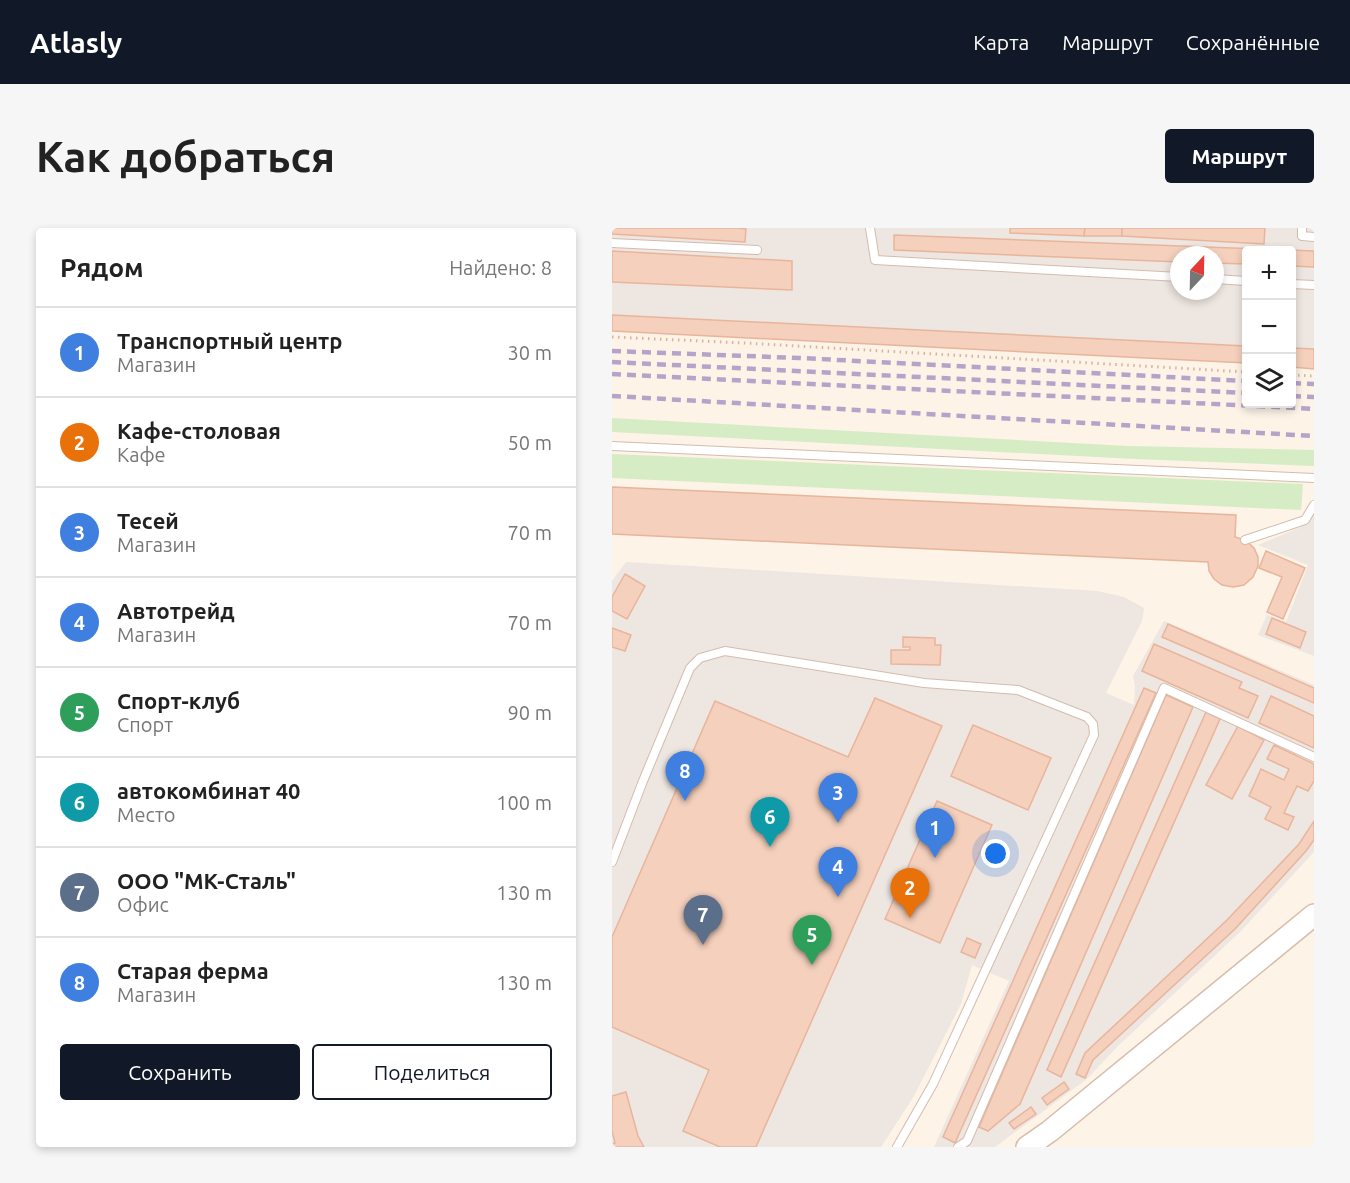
<!DOCTYPE html>
<html lang="ru">
<head>
<meta charset="utf-8">
<style>
  :root { --surface:#fff; --page:#f6f6f6; --text:#222; --muted:#767676; --line:#e0e0e0; --accent:#111827 }
  body { margin:0; font-family:Ubuntu,sans-serif; background:var(--page); color:var(--text) }
  .controls { position:absolute; right:18px; top:18px; display:grid; overflow:hidden; border-radius:6px; box-shadow:0 3px 9px #0003 }
  .controls button { width:54px; height:54px; display:grid; place-items:center; padding:0; border:0; border-bottom:2px solid var(--line); background:var(--surface); color:var(--text); font:30px sans-serif }
  .compass { position:absolute; left:558px; top:18px; width:54px; height:54px; border-radius:50%; background:var(--surface); box-shadow:0 3px 9px #0003; rotate:22deg }
  .you { position:absolute; left:384px; top:626px; width:21px; height:21px; margin:-15px; border:4px solid #fff; border-radius:50%; background:#1a73e8; box-shadow:0 0 0 9px #1a73e833 }
  .badge { display:grid; place-items:center; width:39px; height:39px; border-radius:50%; background:var(--accent); color:#fff; font-size:20px; font-weight:700 }
  .pin { position:absolute; translate:-50% -50px; filter:drop-shadow(0 2px 3px #0008) }
  .pin::after { content:''; position:absolute; top:32px; width:21px; height:18px; background:inherit; clip-path:polygon(0 0,100% 0,50% 100%) }
  .list { margin:0; padding:0; list-style:none }
  h2 { display:flex; justify-content:space-between; align-items:center; height:78px; margin:0; padding:0 24px; font-size:26px }
  h2 small { font-size:20px; font-weight:400; color:var(--muted) }
  .list li { display:grid; grid-template-columns:39px 1fr auto; gap:18px; align-items:center; box-sizing:border-box; height:90px; padding:0 24px; border-top:2px solid var(--line) }
  .list b { display:block; font-size:22px; white-space:nowrap }
  .list p { margin:0; font-size:20px; white-space:nowrap; color:var(--muted) }
  .list em { font-size:20px; font-style:normal; color:var(--muted) }
  .actions { display:flex; gap:12px; padding:18px 24px }
  .actions a { flex:1; padding:14px 0; border:2px solid var(--accent); border-radius:6px; text-align:center; font-size:21px; color:var(--accent) }
  .actions .main { background:var(--accent); color:#fff }
  .icon { flex:none; width:33px; height:33px; fill:none; stroke:currentColor; stroke-width:2; stroke-linecap:round; stroke-linejoin:round }
  .map { position:relative; flex:none; width:702px; height:919px; overflow:hidden; border-radius:6px }
  header { display:flex; align-items:center; gap:36px; box-sizing:border-box; height:84px; padding:0 30px; background:var(--accent); color:#fff }
  header strong { font-size:28px }
  nav { display:flex; gap:33px; margin-inline-start:auto; font-size:21px }
  .intro { display:flex; align-items:center; justify-content:space-between; box-sizing:border-box; height:144px; padding:0 36px }
  h1 { margin:0; font-size:42px }
  .button { padding:15px 27px; border-radius:6px; background:var(--accent); color:#fff; font-size:21px; font-weight:700 }
  main { display:flex; gap:36px; padding:0 36px }
  aside { flex:1; background:var(--surface); border-radius:6px; box-shadow:0 3px 9px #0003 }
  .map>svg:first-child { display:block }
  .industrial { fill:#eee6e0; fill-rule:evenodd }
  .green { fill:#d6ecc4 }
  .building { fill:#f4d0bd; stroke:#e8b59c; stroke-width:1.5 }
  .lines { fill:none; stroke-linecap:round; stroke-linejoin:round }
  .service-casing { stroke:#d3bcae; stroke-width:10 }
  .secondary-casing { stroke:#d6bcab; stroke-width:24 }
  .path { stroke:#dab39f; stroke-width:3; stroke-dasharray:1.5 4.5; stroke-linecap:butt }
  .service { stroke:#fff; stroke-width:8 }
  .secondary { stroke:#fff; stroke-width:21 }
  .rail { stroke:#b6a3c9; stroke-width:4.5; stroke-dasharray:9 6; stroke-linecap:butt }
</style>
</head>
<body>
<header>
<strong>Atlasly</strong>
<nav><a>Карта</a><a>Маршрут</a><a>Сохранённые</a></nav>
</header>
<div class="intro"><h1>Как добраться</h1><a class="button">Маршрут</a></div>
<main>
<aside>
<h2>Рядом<small>Найдено: 8</small></h2>
<ul class="list">
<li><span class="badge" style="background:#3f7fe0">1</span><div><b>Транспортный центр</b><p>Магазин</p></div><em>30 m</em></li>
<li><span class="badge" style="background:#e8710a">2</span><div><b>Кафе-столовая</b><p>Кафе</p></div><em>50 m</em></li>
<li><span class="badge" style="background:#3f7fe0">3</span><div><b>Тесей</b><p>Магазин</p></div><em>70 m</em></li>
<li><span class="badge" style="background:#3f7fe0">4</span><div><b>Автотрейд</b><p>Магазин</p></div><em>70 m</em></li>
<li><span class="badge" style="background:#2e9e5b">5</span><div><b>Спорт-клуб</b><p>Спорт</p></div><em>90 m</em></li>
<li><span class="badge" style="background:#0f9aa8">6</span><div><b>автокомбинат 40</b><p>Место</p></div><em>100 m</em></li>
<li><span class="badge" style="background:#5c6f8a">7</span><div><b>ООО &quot;МК-Сталь&quot;</b><p>Офис</p></div><em>130 m</em></li>
<li><span class="badge" style="background:#3f7fe0">8</span><div><b>Старая ферма</b><p>Магазин</p></div><em>130 m</em></li>
</ul>
<div class="actions"><a class="main">Сохранить</a><a>Поделиться</a></div>
</aside>
<div class="map">
<svg width="702" height="919" viewBox="0 0 702 919">
  <rect width="100%" height="100%" fill="#fdf3e7"/>
  <g class="industrial">
    <path d="M0,0h702v141l-22,-2v-117h-46v113l-634,-32zM567,27h36v36h-36z"/>
    <path d="M702,285v143l-56,-21 9,-20 19,7 22,-57 -50,-20 50,-21z"/>
    <path d="M14,334l471,29 27,6 20,11 -2,13 -36,72 28,12 1,-19 -2,-10 31,-55 150,64v167l-74,80 -123,115 -30,32 -92,68h-69h8l75,-166 -37,-16 -11,39 -47,92 -33,51h-269v-566z"/>
  </g>
  <g class="green">
    <path d="M0,190l516,28 186,4v16l-179,-7 -523,-27z"/>
    <path d="M0,226l691,30 -2,26 -689,-32z"/>
  </g>
  <g class="building">
    <path d="M0,0h126l8,1 -1,13 -133,-8z"/>
    <path d="M398,0h75l-1,8 -74,-3z"/>
    <path d="M473,0h37v8h-38z"/>
    <path d="M510,0h143l-1,16 -142,-8z"/>
    <path d="M282,7l420,16v16l-22,-1v-16h-46v14l-31,-1v-8h-36v7l-285,-12z"/>
    <path d="M0,23l180,10v29l-180,-8z"/>
    <path d="M0,87l634,31v17l-634,-32z"/>
    <path d="M680,120l22,1v20l-22,-2z"/>
    <path d="M0,259l624,28 -1,22 10,3 9,8 4,9v9l-5,11 -9,8 -11,2 -11,-2 -8,-6 -5,-8 -1,-9 -596,-28z"/>
    <path d="M654,323l39,17 -22,51 -16,-7 15,-35 -23,-9z"/>
    <path d="M13,346l20,12 -18,33 -15,-8v-14z"/>
    <path d="M660,390l34,14 -6,16 -34,-14z"/>
    <path d="M556,396l146,64v15l-152,-66z"/>
    <path d="M0,400l19,7 -6,16 -13,-4z"/>
    <path d="M291,409l32,1v7h6l-1,20 -49,-1v-14h19v-3h-7z"/>
    <path d="M542,416l88,38 -3,6 19,8 -10,22 -106,-47z"/>
    <path d="M532,460l12,5 -201,450 -12,-6z"/>
    <path d="M554,467l27,12 -173,397 -32,27 -9,-4z"/>
    <path d="M659,468l43,20v32l-55,-25z"/>
    <path d="M263,470l67,28 -186,421h-36l-37,-16 26,-61 -97,-43v-90l103,-236 133,56z"/>
    <path d="M594,484l14,7 -159,358 -14,-7z"/>
    <path d="M361,497l78,33 -23,52 -77,-34z"/>
    <path d="M626,498l26,14 -32,59 -26,-14z"/>
    <path d="M662,517l40,19v17l-6,10 -11,-5 -13,27 10,4 -6,13 -23,-11 6,-12 -22,-11 12,-27 23,11 5,-11 -22,-10z"/>
    <path d="M325,573l55,24 -52,118 -55,-24z"/>
    <path d="M702,593v19l-8,11 -71,78 -142,131 -8,18 -9,-4 9,-21 142,-133 72,-76z"/>
    <path d="M355,710l14,6 -6,14 -14,-6z"/>
    <path d="M452,854l5,7 -22,16 -5,-7z"/>
    <path d="M14,864l12,44 6,11h-32v-3l3,-1 -3,-12v-35z"/>
    <path d="M419,879l5,7 -22,15 -5,-6z"/>
  </g>
  <g class="lines">
    <g class="service-casing">
      <g id="service">
        <path d="M258,0l5,32 304,17"/>
        <path d="M690,0v8l12,1"/>
        <path d="M0,15l145,7"/>
        <path d="M603,51l31,2"/>
        <path d="M680,56l22,1"/>
        <path d="M0,218l702,32"/>
        <path d="M633,312l60,-20 9,-15"/>
        <path d="M0,634l31,-81 47,-113 10,-10 25,-7 199,32 94,7 69,27 6,7 1,11 -161,349 -36,63"/>
        <path d="M346,919l9,-6 197,-453 150,69"/>
      </g>
    </g>
    <g class="secondary-casing">
      <path id="secondary" d="M415,919l23,-16 264,-216"/>
    </g>
    <g class="path">
      <path d="M0,109l133,6 501,29"/>
      <path d="M680,147l22,1"/>
    </g>
    <use href="#service" class="service"/>
    <use href="#secondary" class="secondary"/>
    <g class="rail">
      <path d="M0,123l188,7 446,23"/>
      <path d="M0,134l634,31"/>
      <path d="M0,146l702,35"/>
      <path d="M680,155l22,1"/>
      <path d="M0,168l702,40"/>
      <path d="M680,168l22,1"/>
    </g>
  </g>
</svg>
<div class="controls">
<button>+</button>
<button>−</button>
<button><svg class="icon" aria-label="layers" viewBox="0 0 24 24"><path d="M12 4l9 5-9 5-9-5zM3 14l9 5 9-5"/></svg></button>
</div>
<svg class="compass" viewBox="-18 -18 36 36"><path d="M0-13l5 13h-10z" fill="#e53935"/><path d="M0 13l5-13h-10z" fill="#767676"/></svg>
<div class="you"></div>
<div class="pin badge" style="left:323px;top:630px;background:#3f7fe0">1</div>
<div class="pin badge" style="left:298px;top:690px;background:#e8710a">2</div>
<div class="pin badge" style="left:226px;top:595px;background:#3f7fe0">3</div>
<div class="pin badge" style="left:226px;top:669px;background:#3f7fe0">4</div>
<div class="pin badge" style="left:200px;top:737px;background:#2e9e5b">5</div>
<div class="pin badge" style="left:158px;top:619px;background:#0f9aa8">6</div>
<div class="pin badge" style="left:91px;top:717px;background:#5c6f8a">7</div>
<div class="pin badge" style="left:73px;top:573px;background:#3f7fe0">8</div>
</div>
</main>
</body>
</html>
